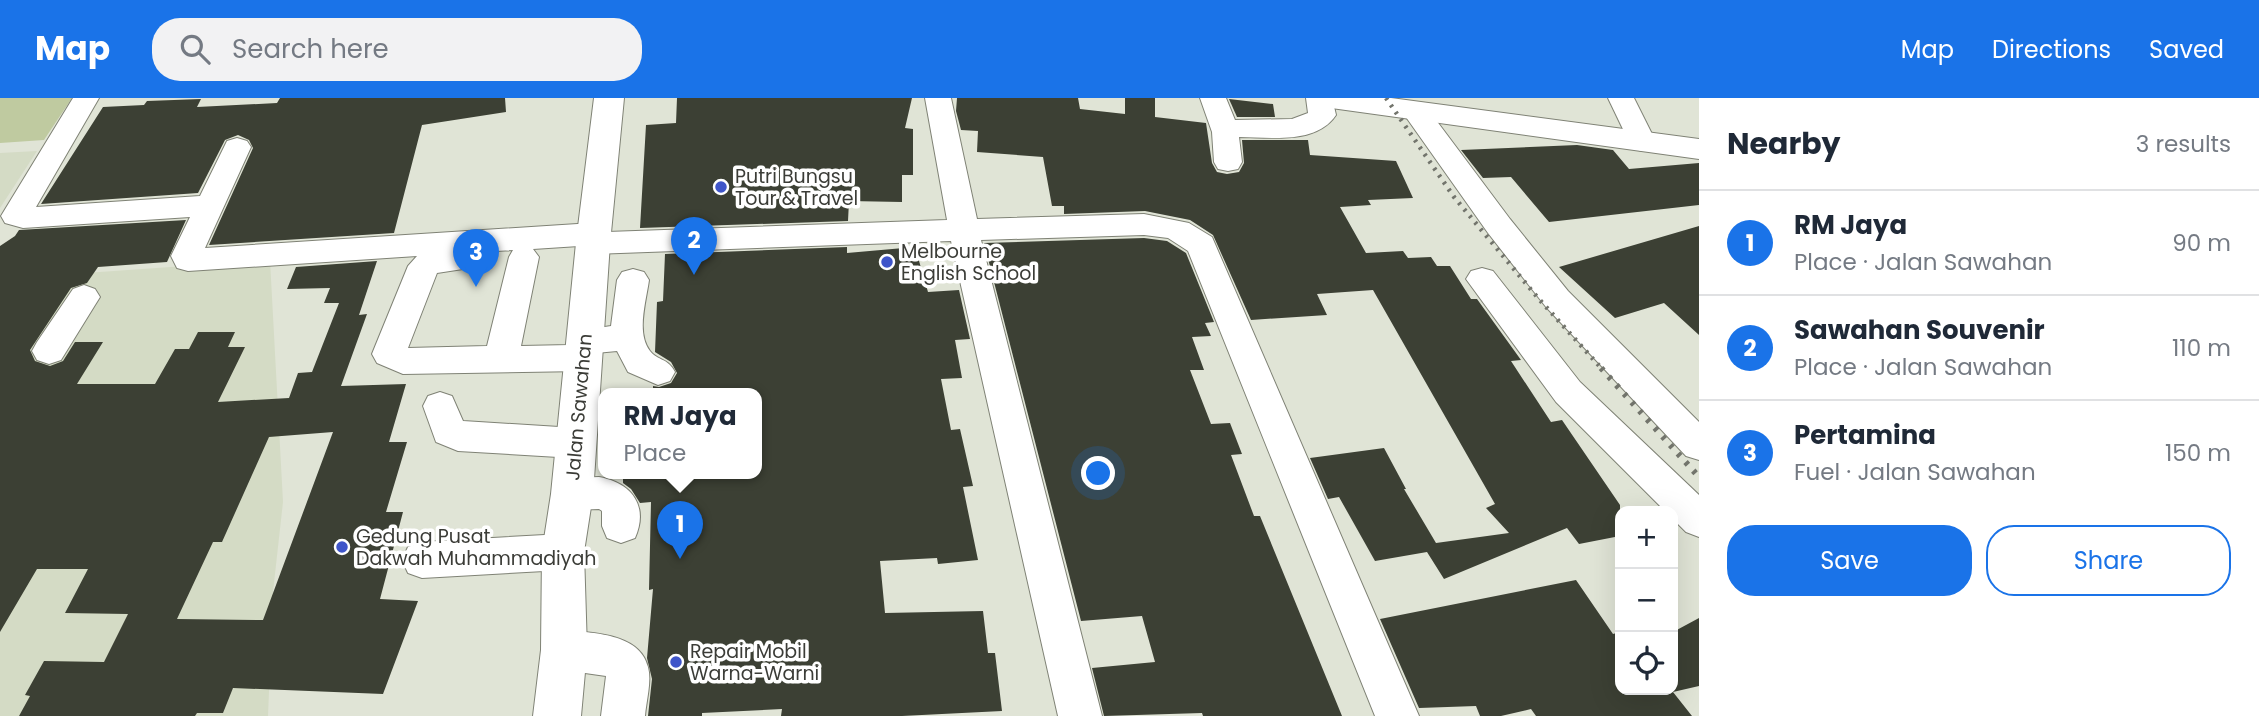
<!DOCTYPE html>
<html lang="en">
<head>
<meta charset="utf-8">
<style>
  :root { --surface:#fff; --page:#f2f2f3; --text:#1f2937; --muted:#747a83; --line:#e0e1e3; --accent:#1a73e8 }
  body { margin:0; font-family:Poppins,sans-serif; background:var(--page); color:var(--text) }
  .controls { position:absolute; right:21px; bottom:21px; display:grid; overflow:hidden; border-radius:14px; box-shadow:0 7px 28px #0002 }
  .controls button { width:63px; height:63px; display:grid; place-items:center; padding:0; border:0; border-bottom:2px solid var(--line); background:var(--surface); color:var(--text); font:35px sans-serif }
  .you { position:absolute; left:1099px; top:376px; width:24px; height:24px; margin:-18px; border:5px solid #fff; border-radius:50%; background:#1a73e8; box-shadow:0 0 0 10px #1a73e833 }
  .badge { display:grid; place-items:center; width:46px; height:46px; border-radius:50%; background:var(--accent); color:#fff; font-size:23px; font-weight:700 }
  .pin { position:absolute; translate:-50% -58px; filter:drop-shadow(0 2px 4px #0008) }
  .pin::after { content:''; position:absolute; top:37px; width:24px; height:21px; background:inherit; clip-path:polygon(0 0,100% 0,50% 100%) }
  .popup { position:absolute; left:598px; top:290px; width:164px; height:91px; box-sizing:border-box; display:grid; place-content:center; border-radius:14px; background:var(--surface); filter:drop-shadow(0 2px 5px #0005); font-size:23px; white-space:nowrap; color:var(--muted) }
  .popup b { font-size:26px; color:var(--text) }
  .popup::after { content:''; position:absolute; left:50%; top:100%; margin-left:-14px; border:14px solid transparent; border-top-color:var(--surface) }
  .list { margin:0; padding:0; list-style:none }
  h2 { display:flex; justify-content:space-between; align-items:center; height:91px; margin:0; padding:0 28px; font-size:30px }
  h2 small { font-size:23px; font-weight:400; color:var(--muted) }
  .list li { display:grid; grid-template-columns:46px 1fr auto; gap:21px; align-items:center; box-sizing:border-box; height:105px; padding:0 28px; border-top:2px solid var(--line) }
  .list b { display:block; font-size:26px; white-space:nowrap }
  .list p { margin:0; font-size:23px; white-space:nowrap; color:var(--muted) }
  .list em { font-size:23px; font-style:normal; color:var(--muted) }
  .actions { display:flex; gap:14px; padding:21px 28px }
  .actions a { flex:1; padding:16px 0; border:2px solid var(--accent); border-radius:28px; text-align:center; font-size:24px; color:var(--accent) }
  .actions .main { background:var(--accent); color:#fff }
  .icon { flex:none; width:38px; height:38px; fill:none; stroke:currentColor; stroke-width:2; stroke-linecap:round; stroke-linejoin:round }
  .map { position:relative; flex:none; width:1699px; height:618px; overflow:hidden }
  header { display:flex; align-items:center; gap:42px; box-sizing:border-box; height:98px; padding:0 35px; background:var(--accent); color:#fff }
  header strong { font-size:33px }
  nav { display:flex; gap:38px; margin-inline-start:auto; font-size:24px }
  .search { width:490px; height:63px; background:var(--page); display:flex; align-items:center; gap:18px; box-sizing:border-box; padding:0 24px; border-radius:28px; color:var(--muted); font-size:26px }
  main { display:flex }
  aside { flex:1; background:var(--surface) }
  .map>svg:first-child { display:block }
  .built { fill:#d4dbc5 }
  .green { fill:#bfcaa0 }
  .building { fill:#3c4034; fill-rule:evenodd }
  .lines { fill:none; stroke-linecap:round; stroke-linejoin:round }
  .minor-casing { stroke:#7f8275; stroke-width:2 }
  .major-casing { stroke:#7f8275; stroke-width:2 }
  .minor { fill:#fff; fill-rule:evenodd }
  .major { fill:#fff; fill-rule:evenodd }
  .rail-far1 { stroke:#72746c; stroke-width:4.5; stroke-dasharray:2.5 6; stroke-linecap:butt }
  .rail { stroke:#72746c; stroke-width:6; stroke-dasharray:3.5 8; stroke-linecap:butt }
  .poi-dot { fill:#3f55c9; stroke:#fff; stroke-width:2.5 }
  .labels { text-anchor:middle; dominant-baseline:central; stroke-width:7; stroke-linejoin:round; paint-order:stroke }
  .poi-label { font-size:19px; fill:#3b3c37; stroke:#fff; text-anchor:start }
  .street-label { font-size:19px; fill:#3b3c37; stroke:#fff }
</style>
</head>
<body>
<header>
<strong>Map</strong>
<div class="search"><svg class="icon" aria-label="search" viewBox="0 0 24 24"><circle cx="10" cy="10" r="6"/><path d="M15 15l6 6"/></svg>Search here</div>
<nav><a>Map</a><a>Directions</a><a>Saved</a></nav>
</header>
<main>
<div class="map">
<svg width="1699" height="618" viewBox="0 0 1699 618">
  <rect width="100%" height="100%" fill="#e0e4d6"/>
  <g class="built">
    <path d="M37,53l-37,57v-55z"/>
    <path d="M270,162l13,242 -10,90 -5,124h-268v-437z"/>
  </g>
  <path class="green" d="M0,0h72l-28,42 -44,3z"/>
  <g class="building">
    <path d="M280,0h225l1,14 -84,13 -28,108 -185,12 44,-97 -4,-8 -11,-5 -13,5 -27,53 -157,11 62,-97 41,-2 3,-4 54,-2 -4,8 80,-4z"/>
    <path d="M677,0h235l-7,30 8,1v46h-11v27l-53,-1 -1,20 -208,7 6,-103 30,-2z"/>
    <path d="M957,0h121l2,11 45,5v-16h30v19l51,6 6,40 5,9 10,2 12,-2 5,-9 -2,-23h66l2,15 86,6 17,37 -45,2 3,5 -31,2 26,46 37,-2 5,7 23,-1 6,9h13l21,33h6l44,61 -10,1 40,61 11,-2 58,85v31l-41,8 -12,-16 -123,51 -17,-27 -52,9 -36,-64 -11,2 -18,-41 74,-10 22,41h-2l32,54 73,-10 -23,-25 9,-4 -122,-214 -56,4 10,21 -76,5 -38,-85 -23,-15 -45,-9 -81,3v-8h-12l-9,-49 -66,-5 1,-21 -17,-1 -5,-19z"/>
    <path d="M1229,1l44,5 2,13h-38z"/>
    <path d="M1577,47l36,5 16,19 70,-6v42l-150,17 -38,-45 -28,1 -22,-28z"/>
    <path d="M186,122l-19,42 -69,5 -11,16 -16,5 -41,62 5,11 15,5 13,-5 12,-19h28l-26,42h78l20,-35h14l9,-17h37l-7,15h17l-27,55 71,-4 9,-25 14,-1 27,-69h-15l6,-15 -43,1 9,-22 81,-6 -18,54 8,-1 -26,72 65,-2 -17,58h18l-21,70h17l-23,87 38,2 -35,93 -150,-6 -10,25h-26l-2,3h-176l11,-20 -5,-1 19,-34 60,1 24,-48 -63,-1 23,-44h-51l-37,63v-386l15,-10 4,-6zM333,334l-70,188 -86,-1 36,-77h9l47,-105z"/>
    <path d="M1699,128v109l-35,-32 -49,15 -56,-51z"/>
    <path d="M1144,140l23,3 19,12 28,69 -9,1 6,13 -19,1 12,33h-14l21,54 19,-1 12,31 -11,1 23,61h6l82,200h-139l-1,-3 -98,3 -12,-48 63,-6 -13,-46 -61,5 -97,-378z"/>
    <path d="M847,149v6l68,-6 13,45 31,-2 11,49 -15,1 7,38 -21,1 10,51 9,-1 13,57 -10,1 15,73 -40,4 -1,-6 -57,3 5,52 98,-2 5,42h7l7,58 -100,5h-121l1,-7 -80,4v3h-54l4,-37 -5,-21 6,-69 -4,1 2,-88 -11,1 -9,-14 -8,-6v-10h134v-24h5l-3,-56h-106v-7l6,1 12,-4 6,-10 -6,-11 -16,-10 2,-50 6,-1 2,-47z"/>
    <path d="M1576,482l37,54 7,-2v58h51l2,2v-60l26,-14v68l-26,6 19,24h-156l-5,-7 -30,7h-21l-4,-10 -57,2 -39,-89z"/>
  </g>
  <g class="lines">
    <g class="minor-casing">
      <g id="minor">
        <path d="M73,0h26l-63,109 164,-11 27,-55 10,-3 10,3 4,6 -46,101 388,-25 11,4 3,5 340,-12 -22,-122h26l26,121 167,-5 45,9 23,14 207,479h-44l-187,-465 -20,-13 -24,-3 -163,5 121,476h-44l-107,-475 -358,13 -11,-3 -3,-5 -46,3 6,8 -18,89 49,-1 -3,-4 5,-9 39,-6 6,-46 5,-8 11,-3 11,3 5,8c-3,22 -13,53 1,71 8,10 18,7 25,21l-5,9 -12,4 -30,-13 -11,-21 -21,2 3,5 -5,9 -12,4 -179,3 -26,-11 -5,-9 36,-88 9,-10 -229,15 -11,-3 -6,-12 19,-39 -167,11 -18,-5 -4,-7zM513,152l-4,7 -22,89 -79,2 29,-75 39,-6 4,-8 -3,-7z"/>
        <path d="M1200,0h26l9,22 57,-1 16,-6 -2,-15h26l4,17c-20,30 -66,22 -97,22l3,25 -4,7 -10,2 -10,-2 -4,-7 -2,-30z"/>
        <path d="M1608,0h26l22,44 -4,6 -10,3 -10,-3z"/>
        <path d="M1414,4l10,2 86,115 58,72 131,131v38l-13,-4 -140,-149 -58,-74 -87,-123 3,-6z"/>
        <path d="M1482,170l11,3 87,111 119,113v42l-13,-5 -13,-13v-8h-8l-109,-109 -90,-123 5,-8z"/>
        <path d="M84,187l11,4 5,8 -5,8 -34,55 -12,4 -12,-4 -5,-9 5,-9 36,-53z"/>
        <path d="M440,294l12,4 11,25 112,7 13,4 5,11 -5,11 -13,4 -117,-7 -22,-9 -13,-36 5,-10z"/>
        <path d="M599,379c33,6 50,29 36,61l-14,5 -14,-5 -5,-12v-15l-3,-2 -27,1 -13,-5 -6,-11 6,-11 13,-5z"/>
        <path d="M563,436l14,6 5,12 -5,12 -14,6 -141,8 -14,-5 -6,-13 6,-13 14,-5z"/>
        <path d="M564,532c28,3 76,3 84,37 4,14 -2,35 -3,49h-44l5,-40 -42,-6 -15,-6 -6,-14 6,-14z"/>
      </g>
    </g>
    <g class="major-casing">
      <g id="major">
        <path d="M594,0h30l-14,145 -17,251 -9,58 3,98 -6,66h-48l8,-66 1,-98 9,-58 25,-251z"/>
        <path d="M1309,0h82l308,41v20l-375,-52 -10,-3z"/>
      </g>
    </g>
    <use href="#minor" class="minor"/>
    <use href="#major" class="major"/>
    <path class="rail-far1" d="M1386,0l68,99 84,101 65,72"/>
    <path class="rail" d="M1601,270l98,109"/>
  </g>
  <g class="poi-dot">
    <circle cx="721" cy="89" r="7"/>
    <circle cx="887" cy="164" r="7"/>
    <circle cx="342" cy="449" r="7"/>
    <circle cx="676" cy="564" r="7"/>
  </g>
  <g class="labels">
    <g class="poi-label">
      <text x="735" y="78">Putri Bungsu<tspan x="735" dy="22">Tour &amp; Travel</tspan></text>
      <text x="901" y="153">Melbourne<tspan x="901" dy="22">English School</tspan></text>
      <text x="356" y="438">Gedung Pusat<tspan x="356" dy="22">Dakwah Muhammadiyah</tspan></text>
      <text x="690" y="553">Repair Mobil<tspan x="690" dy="22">Warna-Warni</tspan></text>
    </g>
    <g class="street-label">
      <text transform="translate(579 309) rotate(-85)">Jalan Sawahan</text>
    </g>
  </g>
</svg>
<div class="controls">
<button>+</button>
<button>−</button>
<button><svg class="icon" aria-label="locate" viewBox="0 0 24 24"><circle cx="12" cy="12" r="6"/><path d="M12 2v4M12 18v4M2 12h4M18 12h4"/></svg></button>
</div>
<div class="you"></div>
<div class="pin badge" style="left:680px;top:461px">1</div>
<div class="popup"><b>RM Jaya</b>Place</div>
<div class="pin badge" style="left:694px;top:177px">2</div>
<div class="pin badge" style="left:476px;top:189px">3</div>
</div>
<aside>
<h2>Nearby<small>3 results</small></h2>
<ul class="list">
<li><span class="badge">1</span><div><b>RM Jaya</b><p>Place · Jalan Sawahan</p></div><em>90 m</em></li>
<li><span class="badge">2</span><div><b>Sawahan Souvenir</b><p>Place · Jalan Sawahan</p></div><em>110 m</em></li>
<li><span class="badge">3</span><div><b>Pertamina</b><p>Fuel · Jalan Sawahan</p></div><em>150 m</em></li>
</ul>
<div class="actions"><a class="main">Save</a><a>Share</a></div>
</aside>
</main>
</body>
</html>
